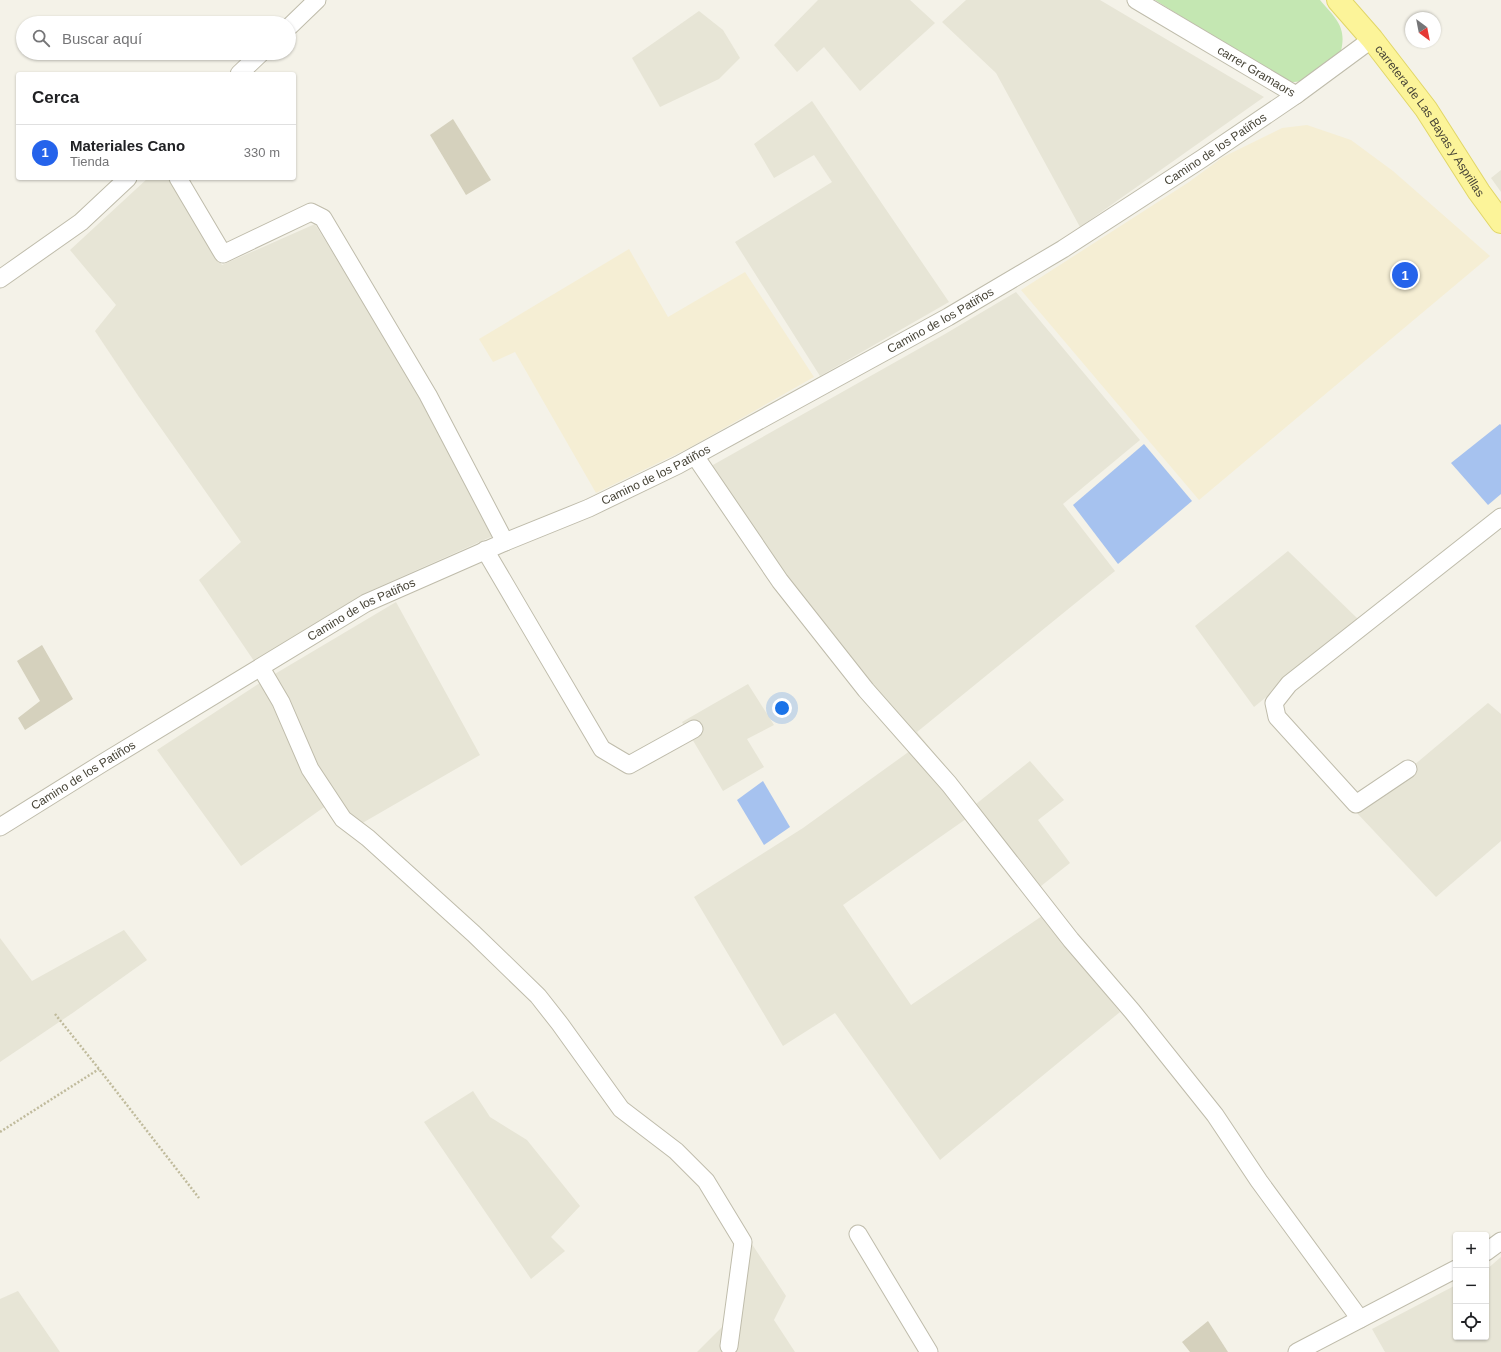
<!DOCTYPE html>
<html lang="es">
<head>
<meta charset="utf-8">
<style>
  :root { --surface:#fff; --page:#f2f2f2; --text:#202124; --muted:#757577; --line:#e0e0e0; --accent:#2563eb }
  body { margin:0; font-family:Arial,sans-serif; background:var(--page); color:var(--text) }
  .controls { position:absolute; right:12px; bottom:12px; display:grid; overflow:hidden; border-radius:4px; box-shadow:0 1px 3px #0004 }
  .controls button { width:36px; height:36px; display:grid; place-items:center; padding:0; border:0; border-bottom:1px solid var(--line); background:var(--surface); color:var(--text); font:20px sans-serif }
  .compass { position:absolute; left:1405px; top:12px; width:36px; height:36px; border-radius:50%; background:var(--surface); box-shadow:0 1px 3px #0004; rotate:148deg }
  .you { position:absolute; left:782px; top:708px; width:14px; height:14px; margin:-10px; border:3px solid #fff; border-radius:50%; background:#1a73e8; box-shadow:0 0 0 6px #1a73e833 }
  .badge { display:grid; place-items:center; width:26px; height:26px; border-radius:50%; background:var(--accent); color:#fff; font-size:13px; font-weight:700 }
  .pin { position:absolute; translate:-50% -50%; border:2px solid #fff; box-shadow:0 1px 4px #0006 }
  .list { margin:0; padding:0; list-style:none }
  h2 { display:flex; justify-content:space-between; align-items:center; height:52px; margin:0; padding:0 16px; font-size:17px }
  h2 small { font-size:13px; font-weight:400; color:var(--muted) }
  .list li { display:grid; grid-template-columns:26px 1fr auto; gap:12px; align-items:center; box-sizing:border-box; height:56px; padding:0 16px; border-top:1px solid var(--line) }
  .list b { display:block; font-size:15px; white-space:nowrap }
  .list p { margin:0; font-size:13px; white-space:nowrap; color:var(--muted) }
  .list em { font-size:13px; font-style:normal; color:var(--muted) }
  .icon { flex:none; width:22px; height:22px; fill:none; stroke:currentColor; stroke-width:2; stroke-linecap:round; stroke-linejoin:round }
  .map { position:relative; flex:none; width:1501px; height:1352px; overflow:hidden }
  .search { position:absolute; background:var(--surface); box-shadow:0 1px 3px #0004; left:16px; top:16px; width:280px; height:44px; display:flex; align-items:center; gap:10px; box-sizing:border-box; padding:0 14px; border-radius:22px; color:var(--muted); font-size:15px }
  .panel { position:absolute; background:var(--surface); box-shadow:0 1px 3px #0004; left:16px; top:72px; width:280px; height:108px; border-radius:4px }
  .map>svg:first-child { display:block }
  .residential { fill:#e7e5d6 }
  .commercial { fill:#f5eed4 }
  .green { fill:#c4e7b2 }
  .water { fill:#a6c2ef }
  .building { fill:#d5d1bd }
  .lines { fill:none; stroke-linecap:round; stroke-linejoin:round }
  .minor-casing { stroke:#bfbcab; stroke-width:19 }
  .major-casing { stroke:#e1d668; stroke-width:24 }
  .path { stroke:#c0bb9c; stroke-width:2.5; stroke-dasharray:2 2; stroke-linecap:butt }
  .minor { stroke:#fff; stroke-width:17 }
  .major { stroke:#fcf499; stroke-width:22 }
  .labels { text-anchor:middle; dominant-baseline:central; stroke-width:4; stroke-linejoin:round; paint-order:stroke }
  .street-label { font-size:12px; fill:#474437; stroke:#fff }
</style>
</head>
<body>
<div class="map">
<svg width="1501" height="1352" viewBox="0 0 1501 1352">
  <rect width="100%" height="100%" fill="#f4f2e8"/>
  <g class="residential">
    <path d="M818,0h92l25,23 -75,68 -36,-44 -27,25 -23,-27z"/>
    <path d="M966,0h134l164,97 -184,130 -84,-154 -54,-51z"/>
    <path d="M699,11l24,19 17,28 -21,21 -59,28 -28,-49z"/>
    <path d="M812,101l137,201 -129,74 -85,-134 97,-60 -18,-27 -40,23 -20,-34z"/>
    <path d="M1501,170v22l-10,-14z"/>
    <path d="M148,178h23l51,87 93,-41 73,119 78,135 27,58 -128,57 -111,68 -55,-81 42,-38 -102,-145 -44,-66 21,-26 -46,-55z"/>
    <path d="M1016,292l124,148 -77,64 52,67 -198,161 59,72 54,-43 34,39 -26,20 32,43 -34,27 -60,-78 -133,93 68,100 131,-89 78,96 -180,148 -105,-147 -52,33 -89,-149 109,-69 111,-80 -210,-278 241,-136z"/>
    <path d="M1288,551l72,70 -106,86 -59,-81z"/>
    <path d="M396,602l84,153 -121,70 -22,-27 -96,68 -84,-116 106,-69z"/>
    <path d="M748,684l26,41 -27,14 17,28 -41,24 -41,-69z"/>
    <path d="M1488,703l13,11v127l-65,56 -79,-84z"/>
    <path d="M124,930l23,30 -73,52 -74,50v-124l32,43z"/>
    <path d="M473,1091l17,26 37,23 53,66 -29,31 14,14 -34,28 -107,-157z"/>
    <path d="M748,1238l38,58 -12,24 21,32h-98l27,-27z"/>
    <path d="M1501,1257v95h-116l-13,-23 84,-44v52h30v-67z"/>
    <path d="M18,1291l42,61h-60v-53z"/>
  </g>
  <g class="commercial">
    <path d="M1307,125l44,15 42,31 97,85 -291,244 -178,-210 168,-108 34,-25 59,-29z"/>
    <path d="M629,249l39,68 77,-45 69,105 -125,71 -93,45 -81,-141 -22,10 -14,-23z"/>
  </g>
  <path class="green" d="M1155,0h165c15,18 27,26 21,51 -11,10 -33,32 -48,31 -5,0 -10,-3 -15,-5z"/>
  <g class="water">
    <path d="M1500,424l1,1v69l-13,11 -37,-42z"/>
    <path d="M1144,444l48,57 -74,63 -45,-59z"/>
    <path d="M763,781l27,46 -26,18 -27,-45z"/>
  </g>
  <g class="building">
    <path d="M453,119l38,61 -25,15 -36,-60z"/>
    <path d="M42,645l31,54 -48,31 -7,-12 22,-17 -23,-40z"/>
    <path d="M1208,1321l20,31h-38l-8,-10z"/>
  </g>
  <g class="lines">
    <g class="minor-casing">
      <g id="minor">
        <path id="s1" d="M1136,0l160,95 76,-56"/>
        <path d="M289,27l28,-27"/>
        <path d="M239,74l22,-21"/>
        <path d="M178,178l45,76 88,-42 12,6 105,177 77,147"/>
        <path d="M0,279l81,-57 47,-44"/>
        <path d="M695,456l85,125 86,109 83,94 122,156 61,71 83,104 44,66 101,138"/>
        <path d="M485,550l117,199 27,16 65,-36"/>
        <path d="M261,668l20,34 29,67 33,50 25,19 106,96 64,62 22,28 61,85 55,42 30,30 37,61 -14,104"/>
        <path d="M1408,769l-52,35 -79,-87 -3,-14 15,-19 212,-167"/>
        <path id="s2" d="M0,827l101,-63 265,-161 139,-61 84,-34 89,-43 270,-148 115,-68 140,-91 93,-63"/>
        <path d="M858,1234l71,118"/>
        <path d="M1486,1252l15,-11"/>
        <path d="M1297,1352l159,-83"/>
      </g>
    </g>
    <g class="major-casing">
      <g id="major">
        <path id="s3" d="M1338,0l34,39 54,70 53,83 22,30"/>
      </g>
    </g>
    <g class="path">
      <path d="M55,1014l44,55 100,129"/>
      <path d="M0,1132l99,-63"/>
    </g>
    <use href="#minor" class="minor"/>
    <use href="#major" class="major"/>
  </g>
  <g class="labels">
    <g class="street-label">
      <text stroke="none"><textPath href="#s1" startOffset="140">carrer Gramaors</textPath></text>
      <text stroke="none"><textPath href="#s3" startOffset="152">carretera de Las Bayas y Asprillas</textPath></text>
      <text stroke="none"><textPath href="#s2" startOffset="1394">Camino de los Patiños</textPath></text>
      <text stroke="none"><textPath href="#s2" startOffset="1070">Camino de los Patiños</textPath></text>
      <text stroke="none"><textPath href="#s2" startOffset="746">Camino de los Patiños</textPath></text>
      <text stroke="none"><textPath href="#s2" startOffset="422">Camino de los Patiños</textPath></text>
      <text stroke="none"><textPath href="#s2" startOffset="98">Camino de los Patiños</textPath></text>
    </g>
  </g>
</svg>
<div class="controls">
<button>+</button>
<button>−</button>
<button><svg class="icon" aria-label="locate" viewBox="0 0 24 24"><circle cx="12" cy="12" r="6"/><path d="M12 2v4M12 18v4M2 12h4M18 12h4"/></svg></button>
</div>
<svg class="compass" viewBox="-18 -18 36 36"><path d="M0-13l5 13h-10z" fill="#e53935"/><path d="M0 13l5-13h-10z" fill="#757577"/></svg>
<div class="you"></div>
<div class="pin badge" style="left:1405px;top:275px">1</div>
<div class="search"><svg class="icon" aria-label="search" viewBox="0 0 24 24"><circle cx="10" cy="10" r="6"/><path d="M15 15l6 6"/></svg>Buscar aquí</div>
<section class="panel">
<h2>Cerca<small></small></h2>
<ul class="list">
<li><span class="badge">1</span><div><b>Materiales Cano</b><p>Tienda</p></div><em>330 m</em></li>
</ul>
</section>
</div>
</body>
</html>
